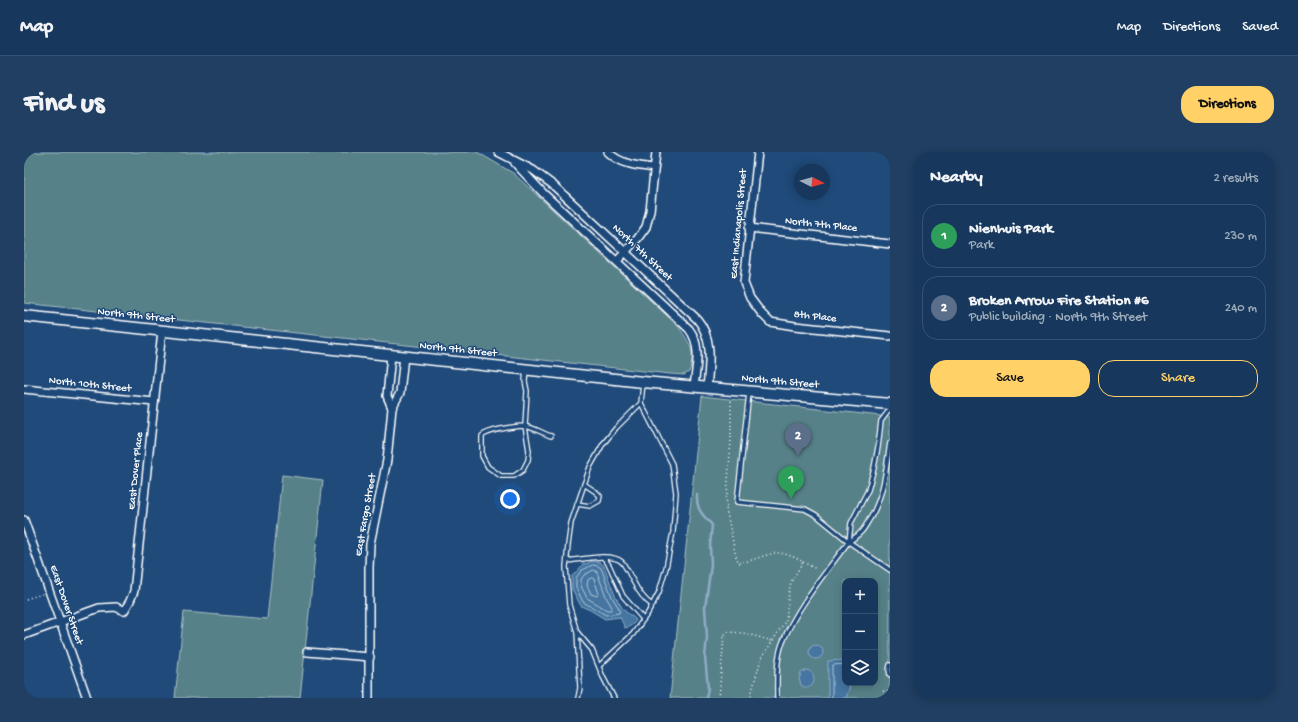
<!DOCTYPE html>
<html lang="en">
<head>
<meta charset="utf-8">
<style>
  :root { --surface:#17385c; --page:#203f62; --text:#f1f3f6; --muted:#9eacbb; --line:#365272; --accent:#ffd166 }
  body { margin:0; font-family:"Gochi Hand",sans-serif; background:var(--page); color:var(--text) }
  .controls { position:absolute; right:12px; bottom:12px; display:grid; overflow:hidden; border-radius:8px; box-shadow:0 2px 10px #0003 }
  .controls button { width:36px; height:36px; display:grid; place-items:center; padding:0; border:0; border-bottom:1px solid var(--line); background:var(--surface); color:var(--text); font:20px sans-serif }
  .compass { position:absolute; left:770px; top:12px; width:36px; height:36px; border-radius:50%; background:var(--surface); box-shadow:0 2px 10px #0003; rotate:96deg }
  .you { position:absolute; left:486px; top:347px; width:14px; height:14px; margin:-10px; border:3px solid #fff; border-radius:50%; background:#1a73e8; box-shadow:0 0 0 6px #1a73e833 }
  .badge { display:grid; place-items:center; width:26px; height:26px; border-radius:50%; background:var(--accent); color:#fff; font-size:13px; font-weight:700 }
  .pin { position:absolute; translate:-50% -33px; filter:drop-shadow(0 1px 2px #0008) }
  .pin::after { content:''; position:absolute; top:21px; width:14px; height:12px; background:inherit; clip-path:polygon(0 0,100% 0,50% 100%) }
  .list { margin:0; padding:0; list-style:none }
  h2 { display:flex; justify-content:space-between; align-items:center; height:52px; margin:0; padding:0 16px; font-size:17px }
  h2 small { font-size:13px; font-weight:400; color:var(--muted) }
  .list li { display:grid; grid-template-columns:26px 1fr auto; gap:12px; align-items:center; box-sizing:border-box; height:64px; margin:0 8px 8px; padding:0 8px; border:1px solid var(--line); border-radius:16px }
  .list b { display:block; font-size:15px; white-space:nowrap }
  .list p { margin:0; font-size:13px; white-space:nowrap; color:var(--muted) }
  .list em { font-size:13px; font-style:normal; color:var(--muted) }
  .actions { display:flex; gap:8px; padding:12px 16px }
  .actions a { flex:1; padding:9px 0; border:1px solid var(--accent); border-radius:16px; text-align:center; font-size:14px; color:var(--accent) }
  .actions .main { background:var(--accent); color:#111 }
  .icon { flex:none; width:22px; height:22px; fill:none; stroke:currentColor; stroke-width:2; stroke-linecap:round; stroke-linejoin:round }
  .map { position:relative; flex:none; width:866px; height:546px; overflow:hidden; border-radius:16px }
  header { display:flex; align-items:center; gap:24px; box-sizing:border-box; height:56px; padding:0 20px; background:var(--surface); border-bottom:1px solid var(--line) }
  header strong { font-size:19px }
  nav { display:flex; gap:22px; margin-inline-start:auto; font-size:14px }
  .intro { display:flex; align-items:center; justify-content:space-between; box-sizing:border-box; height:96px; padding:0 24px }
  h1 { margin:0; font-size:28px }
  .button { padding:10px 18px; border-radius:16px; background:var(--accent); color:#111; font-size:14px; font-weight:700 }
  main { display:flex; gap:24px; padding:0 24px }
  aside { flex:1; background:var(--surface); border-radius:16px; box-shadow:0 2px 10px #0003 }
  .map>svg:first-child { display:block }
  .green { fill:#578188; stroke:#abc0c4; fill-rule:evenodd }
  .water { fill:#4475a0; stroke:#8facc6 }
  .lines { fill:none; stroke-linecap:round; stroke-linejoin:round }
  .shore { stroke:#b4c8d9; stroke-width:1 }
  .stream { stroke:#8facc6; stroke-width:2.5 }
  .service-casing { stroke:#fff; stroke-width:6 }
  .minor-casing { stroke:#fff; stroke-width:10 }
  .secondary-casing { stroke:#fff; stroke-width:13 }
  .path { stroke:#fff; stroke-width:1.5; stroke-dasharray:1 3; stroke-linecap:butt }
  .service { stroke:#1f4a7a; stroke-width:3.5 }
  .minor { stroke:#1f4a7a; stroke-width:7 }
  .secondary { stroke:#1f4a7a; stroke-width:10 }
  .labels { text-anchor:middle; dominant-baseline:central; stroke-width:3; stroke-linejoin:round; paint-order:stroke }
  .street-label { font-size:11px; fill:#fff; stroke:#1f4a7a }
</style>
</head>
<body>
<header>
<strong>Map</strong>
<nav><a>Map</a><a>Directions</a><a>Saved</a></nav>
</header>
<div class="intro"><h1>Find us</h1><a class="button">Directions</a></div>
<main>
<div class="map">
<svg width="866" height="546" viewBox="0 0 866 546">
  <rect width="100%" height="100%" fill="#1f4a7a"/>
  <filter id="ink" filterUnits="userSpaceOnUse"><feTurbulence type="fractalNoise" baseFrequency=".025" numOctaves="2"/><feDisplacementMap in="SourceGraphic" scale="8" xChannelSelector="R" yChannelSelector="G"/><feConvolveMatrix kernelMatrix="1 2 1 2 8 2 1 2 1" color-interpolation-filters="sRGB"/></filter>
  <g filter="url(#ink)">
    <g class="green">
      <path d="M0,0h453l36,21 165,153c11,16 19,26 11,46l-5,3 -14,-1 -646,-71z"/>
      <path d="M678,244l188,21v281h-220zM821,429h30v102h-30z"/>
      <path d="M258,323l41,5 -23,218h-125l9,-86 83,7z"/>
    </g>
    <g class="water">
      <path d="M568,409l8,1 4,4c6,14 10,34 22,46 3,3 7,4 10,8 -2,4 -6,7 -11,8l-5,-11 -15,2 -15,-9 -9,-4 -9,-17v-13c3,-3 10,-9 11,-13l3,1z"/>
      <circle cx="792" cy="500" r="7"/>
      <path d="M821,508v23h6l-5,15h-18v-37z"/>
      <path d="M782,518c14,2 8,25 -5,15l-2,-6 2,-6z"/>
    </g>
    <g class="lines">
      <g class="shore">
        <path d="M569,413l5,1 3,2 11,29 8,13 -1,3 -13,2 -23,-13 -7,-15v-9l5,-7z"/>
        <path d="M570,418l3,2 10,27 5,8 -1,3h-4l-20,-12 -6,-12v-6l2,-4z"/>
        <path d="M568,426l2,1 5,15 -2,2 -6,-2 -4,-9 1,-5z"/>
        <path d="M808,546v-32l1,-1 12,-1"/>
      </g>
      <path class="stream" d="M673,343c-1,15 6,20 15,30l-2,21 1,19 -6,43 2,29 -2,20 3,31 -2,10"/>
      <g class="service-casing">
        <g id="service">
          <path d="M502,218l-1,11 2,10 -2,35 4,25 -1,9 -5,10 -9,6h-13l-13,-9 -6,-11v-20c6,-6 34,-10 42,-10 7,0 20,8 27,10"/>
          <path d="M725,241l-12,109 68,7 11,6 33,27 41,28"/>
          <path d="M553,352l13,2 9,-5 1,-5 -4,-4 -12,-8"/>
          <path d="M825,390l2,-19 17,-33 6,-22 4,-21 3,-26 9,-12"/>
          <path d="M579,405l6,8 14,31 20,23"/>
          <path d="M543,409c13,-1 44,-9 55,1 4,5 8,13 11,19 5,10 10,18 19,24"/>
          <path d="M553,480l15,18 11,27 11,21"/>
          <path d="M866,513l-1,5 1,5"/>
          <path d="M575,514l34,-32 15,-21 11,-21 7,-24 7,-36 3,-39 -4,-29 -31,-61"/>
          <path d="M554,546l2,-10 -3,-56 -8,-27 -3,-38 2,-22 3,-22 19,-56 13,-23 13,-16 25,-25 2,-20"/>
          <path d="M753,546c0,-18 -1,-37 5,-54 13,-34 43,-71 65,-100 4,-5 10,-7 14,-12 4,-4 7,-11 10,-15 13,-23 15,-48 19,-74"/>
        </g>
      </g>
      <g class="minor-casing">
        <g id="minor">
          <path d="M474,0l35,18 20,15 144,134c17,20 12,45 10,69"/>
          <path d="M584,0c12,12 29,14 46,16"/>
          <path d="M734,0l-14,131 6,15 12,16 8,8 25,4 95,10"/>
          <path d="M491,11l28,30 146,136c13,17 7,38 5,58"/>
          <path d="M725,76l141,16"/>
          <path d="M593,109l21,-23 8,-11 4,-16 6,-59"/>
          <path d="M367,203l-4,41 5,12"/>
          <path d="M0,237l130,13"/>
          <path d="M0,368l63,178"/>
          <path d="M0,483l75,-27 17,-1 8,4 6,-10 4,-10 28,-260"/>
          <path d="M283,500l63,5"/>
          <path d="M345,546v-130l1,-24 17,-84 5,-52 8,-15 4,-37"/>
        </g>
      </g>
      <g class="secondary-casing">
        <path id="secondary" d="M0,164l619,66 247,22"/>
      </g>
      <g class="path">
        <path d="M707,249v39l-5,68 10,49 3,6c13,-2 27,-9 37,-10 10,0 19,4 27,9l-12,20 -2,9 -3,29 -25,39 -11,39"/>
        <path d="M779,410l13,7"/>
        <path d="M2,447l16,-5"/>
        <path d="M859,539l7,1"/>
        <path d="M695,546l5,-63 4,-3 15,1 30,8"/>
      </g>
      <use href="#service" class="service"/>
      <use href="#minor" class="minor"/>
      <use href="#secondary" class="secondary"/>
    </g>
  </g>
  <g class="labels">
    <g class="street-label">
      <text transform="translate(715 72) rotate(-85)">East Indianapolis Street</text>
      <text transform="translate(797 73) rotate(6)">North 7th Place</text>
      <text transform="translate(618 101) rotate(43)">North 7th Street</text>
      <text transform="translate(112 164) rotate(6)">North 9th Street</text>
      <text transform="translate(791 165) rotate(6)">8th Place</text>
      <text transform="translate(434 198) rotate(6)">North 9th Street</text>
      <text transform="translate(756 230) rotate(5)">North 9th Street</text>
      <text transform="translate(66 233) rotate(6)">North 10th Street</text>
      <text transform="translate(112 319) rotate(-84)">East Dover Place</text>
      <text transform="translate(342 363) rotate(-80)">East Fargo Street</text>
      <text transform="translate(42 453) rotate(71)">East Dover Street</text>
    </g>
  </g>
</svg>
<div class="controls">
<button>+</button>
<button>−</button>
<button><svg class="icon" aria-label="layers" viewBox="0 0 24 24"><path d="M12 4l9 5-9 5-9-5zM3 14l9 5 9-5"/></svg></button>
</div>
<svg class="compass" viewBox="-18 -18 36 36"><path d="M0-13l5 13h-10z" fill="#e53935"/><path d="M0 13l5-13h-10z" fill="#9eacbb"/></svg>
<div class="you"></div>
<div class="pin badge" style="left:767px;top:347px;background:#2e9e5b">1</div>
<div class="pin badge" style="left:774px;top:304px;background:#5c6f8a">2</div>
</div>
<aside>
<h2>Nearby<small>2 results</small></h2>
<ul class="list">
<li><span class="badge" style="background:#2e9e5b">1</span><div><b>Nienhuis Park</b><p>Park</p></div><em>230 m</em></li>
<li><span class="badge" style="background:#5c6f8a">2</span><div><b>Broken Arrow Fire Station #6</b><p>Public building · North 9th Street</p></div><em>240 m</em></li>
</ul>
<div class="actions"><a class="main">Save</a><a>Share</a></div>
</aside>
</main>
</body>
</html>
